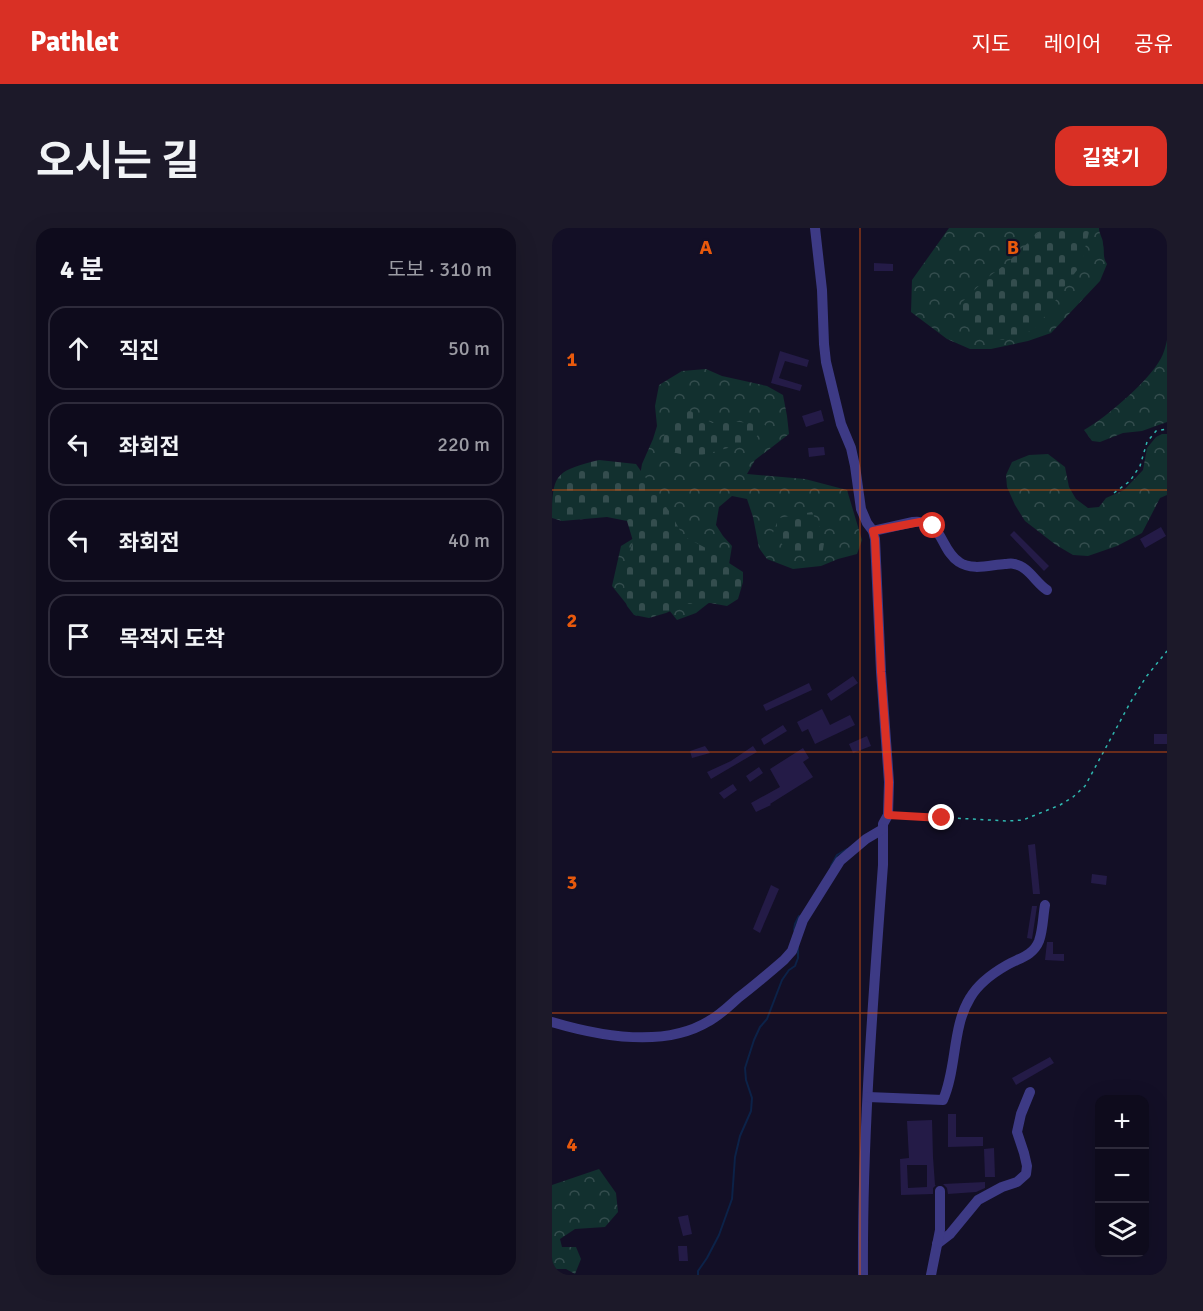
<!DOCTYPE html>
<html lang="ko">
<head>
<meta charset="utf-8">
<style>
  :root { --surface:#0e0b1c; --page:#1c1929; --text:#f1f3f6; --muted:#9b9ba3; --line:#2e2b3b; --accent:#d93025 }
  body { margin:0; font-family:Signika,"Noto Sans KR",sans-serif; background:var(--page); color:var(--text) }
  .controls { position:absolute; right:18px; bottom:18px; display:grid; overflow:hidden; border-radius:12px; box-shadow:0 6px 24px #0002 }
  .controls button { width:54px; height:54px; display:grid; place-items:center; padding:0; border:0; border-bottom:2px solid var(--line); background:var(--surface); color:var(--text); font:30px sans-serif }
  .stop { position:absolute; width:18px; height:18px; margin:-14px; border:4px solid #d93025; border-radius:50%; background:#fff }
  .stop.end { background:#d93025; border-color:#fff; box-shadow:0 2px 6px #0008 }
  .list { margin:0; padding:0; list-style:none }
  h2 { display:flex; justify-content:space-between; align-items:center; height:78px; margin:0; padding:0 24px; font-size:26px }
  h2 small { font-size:20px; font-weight:400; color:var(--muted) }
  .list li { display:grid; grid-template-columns:39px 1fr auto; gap:18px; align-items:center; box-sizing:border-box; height:84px; margin:0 12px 12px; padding:0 12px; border:2px solid var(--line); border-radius:18px }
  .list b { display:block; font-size:22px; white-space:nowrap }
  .list em { font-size:20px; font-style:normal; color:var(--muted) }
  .icon { flex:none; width:33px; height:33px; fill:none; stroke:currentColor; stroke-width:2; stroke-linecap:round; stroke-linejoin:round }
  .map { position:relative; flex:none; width:615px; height:1047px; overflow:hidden; border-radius:18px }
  header { display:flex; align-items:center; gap:36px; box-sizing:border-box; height:84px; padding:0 30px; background:var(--accent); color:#fff }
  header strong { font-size:28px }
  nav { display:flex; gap:33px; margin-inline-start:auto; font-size:21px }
  .intro { display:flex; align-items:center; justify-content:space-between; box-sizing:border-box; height:144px; padding:0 36px }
  h1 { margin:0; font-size:42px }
  .button { padding:15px 27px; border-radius:18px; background:var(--accent); color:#fff; font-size:21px; font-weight:700 }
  main { display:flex; gap:36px; padding:0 36px }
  aside { flex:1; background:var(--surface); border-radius:18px; box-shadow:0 6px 24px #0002 }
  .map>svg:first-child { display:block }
  .forest { fill:url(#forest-crowns) }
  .cemetery { fill:url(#cemetery-stones) }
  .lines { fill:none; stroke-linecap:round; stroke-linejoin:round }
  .stream { stroke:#0c2248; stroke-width:2 }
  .building { fill:#241b47; fill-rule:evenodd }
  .path { stroke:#2fb8b0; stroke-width:1.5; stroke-dasharray:3 4.5; stroke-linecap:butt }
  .minor { stroke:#3d3a85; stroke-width:10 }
  .route { stroke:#d93025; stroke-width:8 }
  .grid { fill:none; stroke:#e8590c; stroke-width:1.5; stroke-opacity:0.55 }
  .grid-label { font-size:20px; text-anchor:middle; font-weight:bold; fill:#e8590c; stroke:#130f26; stroke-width:4.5; stroke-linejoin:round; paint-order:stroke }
</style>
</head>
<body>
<header>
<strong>Pathlet</strong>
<nav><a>지도</a><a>레이어</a><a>공유</a></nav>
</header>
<div class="intro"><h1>오시는 길</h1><a class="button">길찾기</a></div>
<main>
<aside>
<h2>4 분<small>도보 · 310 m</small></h2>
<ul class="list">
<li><svg class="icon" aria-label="ahead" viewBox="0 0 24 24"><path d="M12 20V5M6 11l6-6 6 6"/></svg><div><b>직진</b></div><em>50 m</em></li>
<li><svg class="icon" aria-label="left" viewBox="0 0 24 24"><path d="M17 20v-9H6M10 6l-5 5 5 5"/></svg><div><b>좌회전</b></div><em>220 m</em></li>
<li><svg class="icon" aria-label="left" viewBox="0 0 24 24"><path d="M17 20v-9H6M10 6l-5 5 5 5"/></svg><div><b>좌회전</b></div><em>40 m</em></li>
<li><svg class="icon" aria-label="arrive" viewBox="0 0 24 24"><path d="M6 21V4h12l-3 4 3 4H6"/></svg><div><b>목적지 도착</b></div></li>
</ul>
</aside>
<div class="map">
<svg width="615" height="1047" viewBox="0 0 615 1047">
  <defs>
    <pattern id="forest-crowns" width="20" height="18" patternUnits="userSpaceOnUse" patternTransform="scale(1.5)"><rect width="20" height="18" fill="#12302f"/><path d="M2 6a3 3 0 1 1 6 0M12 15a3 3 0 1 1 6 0" fill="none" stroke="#344d4e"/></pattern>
    <pattern id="cemetery-stones" width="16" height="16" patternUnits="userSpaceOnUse" patternTransform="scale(1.5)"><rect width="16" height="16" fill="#12302f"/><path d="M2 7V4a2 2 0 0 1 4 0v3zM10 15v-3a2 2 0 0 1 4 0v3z" fill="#344d4e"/></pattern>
  </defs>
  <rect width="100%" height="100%" fill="#130f26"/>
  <g class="forest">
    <path d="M397,0h150c0,6 4,10 4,16 2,8 -1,12 4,20l-7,17 -49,52 -23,8 -37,8h-21l-23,-10 -36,-27 1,-32z"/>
    <path d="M615,112v82l-25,9 -19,2 -23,9 -8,-1 -8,-11c23,-13 70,-53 79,-76 2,-5 3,-10 4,-14z"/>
    <path d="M154,141l16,7 45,10 16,9 4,21 2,18 -34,26 -8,14 58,5 42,11 15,50 -5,14 -19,5 -17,7 -28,3 -26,-10 -8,-11 -6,-31 -6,-18 -15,-3 -13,11 -3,18 7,11 9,10 -5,31 -12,21 -19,15 -19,7 -16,-20 -25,16 -24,-30 9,-40 13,-8 2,-39 6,-35 11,-25 4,-13 -2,-20 4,-21 23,-14z"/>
    <path d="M610,206h5v61l-7,3 -18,35 -25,13 -29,10 -15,-1 -17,-10 -31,-24 -10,-16 -8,-18 -1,-12 6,-13 17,-7 19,-1 17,13 4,20 7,12 12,9 11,-1 7,-9 18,-8 19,-20 4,-22 9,-11z"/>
    <path d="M47,941l17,24 2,19 -13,15 -30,2 -15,10 2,8h14l5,12 -6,15 -9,-5h-12l-2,5v-89z"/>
  </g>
  <g class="cemetery">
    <path d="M488,0h50l-9,37 -17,22 -17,27 -14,16 -28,10 -14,-2 -32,-15 4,-22 24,-23 20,-15 33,-32z"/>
    <path d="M137,182l23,13 19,-2 35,4 -13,16 -58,16 -33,-7 3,-20z"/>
    <path d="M47,232l37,4 35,50 12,22 21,11 39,25v10l-5,17 -11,7 -17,-3 -24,1 -20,9 -17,5 -15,-3 -7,-9 -3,-11 2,-32 7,-22 -6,-20 -20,-4 -45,4 -10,-3c0,-45 4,-47 47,-58z"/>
    <path d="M260,284l13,26 -3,17 -32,-4 -18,-16 7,-17z"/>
  </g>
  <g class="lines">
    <g class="stream">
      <path d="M279,638l6,-11 10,-6"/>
      <path d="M242,702l1,-6 4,-8"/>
      <path d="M146,1047v-4l9,-13 12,-23 13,-36 3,-42 5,-21 11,-25 1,-13 -6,-18 -1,-12 9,-28 6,-13 7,-8 15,-39 7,-10 6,-4 3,-8v-10"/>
    </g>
  </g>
  <g class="building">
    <path d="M322,35l19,1v7h-19z"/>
    <path d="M228,123l29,9 -2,7 -22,-6 -6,17 23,7 -2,6 -29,-8z"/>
    <path d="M269,182l3,11 -18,6 -4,-11z"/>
    <path d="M272,219l1,8 -16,2 -1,-9z"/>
    <path d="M609,299l5,9 -21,12 -5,-9z"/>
    <path d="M462,303l35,35 -5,5 -34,-36z"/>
    <path d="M301,448l5,7 -27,18 -4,-7z"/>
    <path d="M257,455l3,7 -46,21 -3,-6z"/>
    <path d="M270,481l8,16 20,-10 5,10 -40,19 -7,-15 -6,3 -5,-10z"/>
    <path d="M231,497l4,6 -23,14 -3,-6z"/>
    <rect x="602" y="506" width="13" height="10"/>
    <path d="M315,508l4,10 -18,7 -4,-9z"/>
    <path d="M153,518l5,7 -18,5 -2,-7z"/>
    <path d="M201,518l4,6 -46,27 -4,-7 24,-11z"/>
    <path d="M251,520l6,10 -6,4 10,15 -43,27 1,1 -15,7 -5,-9 29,-16 -10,-18z"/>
    <path d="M207,539l4,6 -13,9 -4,-6z"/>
    <path d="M181,556l4,6 -13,9 -5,-6z"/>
    <path d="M483,616l5,50h-7l-5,-49z"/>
    <path d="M540,646l15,2 -1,9 -15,-2z"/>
    <path d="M219,657l8,4 -19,44 -7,-4z"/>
    <path d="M480,678h5l-5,33 -5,-1z"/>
    <path d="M495,714h6v12h11v7l-19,-1z"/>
    <path d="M498,829l4,6 -38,22 -4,-7z"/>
    <path d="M396,886h8v23h27v9l-35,1z"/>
    <path d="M380,892l1,37 2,28h1l-3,3v6l-32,1 -1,-36 9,-1 -2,-37zM355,937h20v22l-19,1z"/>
    <path d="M442,920l1,29h-10l-1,-28z"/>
    <path d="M433,954v6l-9,4 -28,2 -1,-6 -4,-4z"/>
    <path d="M136,987l4,19 -9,2 -5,-19z"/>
    <path d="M126,1018h9l1,15h-9z"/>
  </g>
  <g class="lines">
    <g class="path">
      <path d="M562,265l16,-12 10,-15 7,-24 9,-11 11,-2"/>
      <path d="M346,587l110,6 15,-1 37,-15 13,-8 12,-11 45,-83 16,-26 21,-26"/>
    </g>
    <g class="minor">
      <path d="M263,0l7,62 2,54 2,18 15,62 10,24 4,18 6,43 6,14 6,8 2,8 6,133 8,110 -1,33 -5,9v41c-10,136 -21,273 -20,410"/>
      <path d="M321,303l40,-9c31,-3 26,27 46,40 13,9 31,3 46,2 3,0 6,-1 9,0 14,2 22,19 33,26"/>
      <path d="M0,794c47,14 113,26 157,-1 11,-6 20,-15 29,-23 16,-12 31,-25 46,-38l8,-9 11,-31 37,-59 26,-22 17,-10"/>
      <path d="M316,869l75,3c14,-32 9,-73 27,-102 8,-14 23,-25 37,-33 12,-7 26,-9 32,-24 4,-11 4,-25 6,-36"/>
      <path d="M385,1016l13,-10 28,-34 24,-13 15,-5 9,-8 1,-8 -3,-13 -7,-21 4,-18 9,-22"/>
      <path d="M379,1047l9,-45v-39"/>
    </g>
  </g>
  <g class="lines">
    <path class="route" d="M381,298l-13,-4 -47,9 2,8 6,133 8,110 -1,33 54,3"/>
  </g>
  <path class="grid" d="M308,0v1047M0,262h615M0,524h615M0,785h615"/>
  <g class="grid-label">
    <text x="154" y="26">A</text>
    <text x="461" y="26">B</text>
    <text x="20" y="138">1</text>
    <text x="20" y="399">2</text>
    <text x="20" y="661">3</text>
    <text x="20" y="923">4</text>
  </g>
</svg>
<div class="controls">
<button>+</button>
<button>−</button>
<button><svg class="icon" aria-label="layers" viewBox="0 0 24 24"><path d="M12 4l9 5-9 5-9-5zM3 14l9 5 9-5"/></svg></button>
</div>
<div class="stop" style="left:381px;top:298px"></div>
<div class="stop end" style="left:390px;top:590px"></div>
</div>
</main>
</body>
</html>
